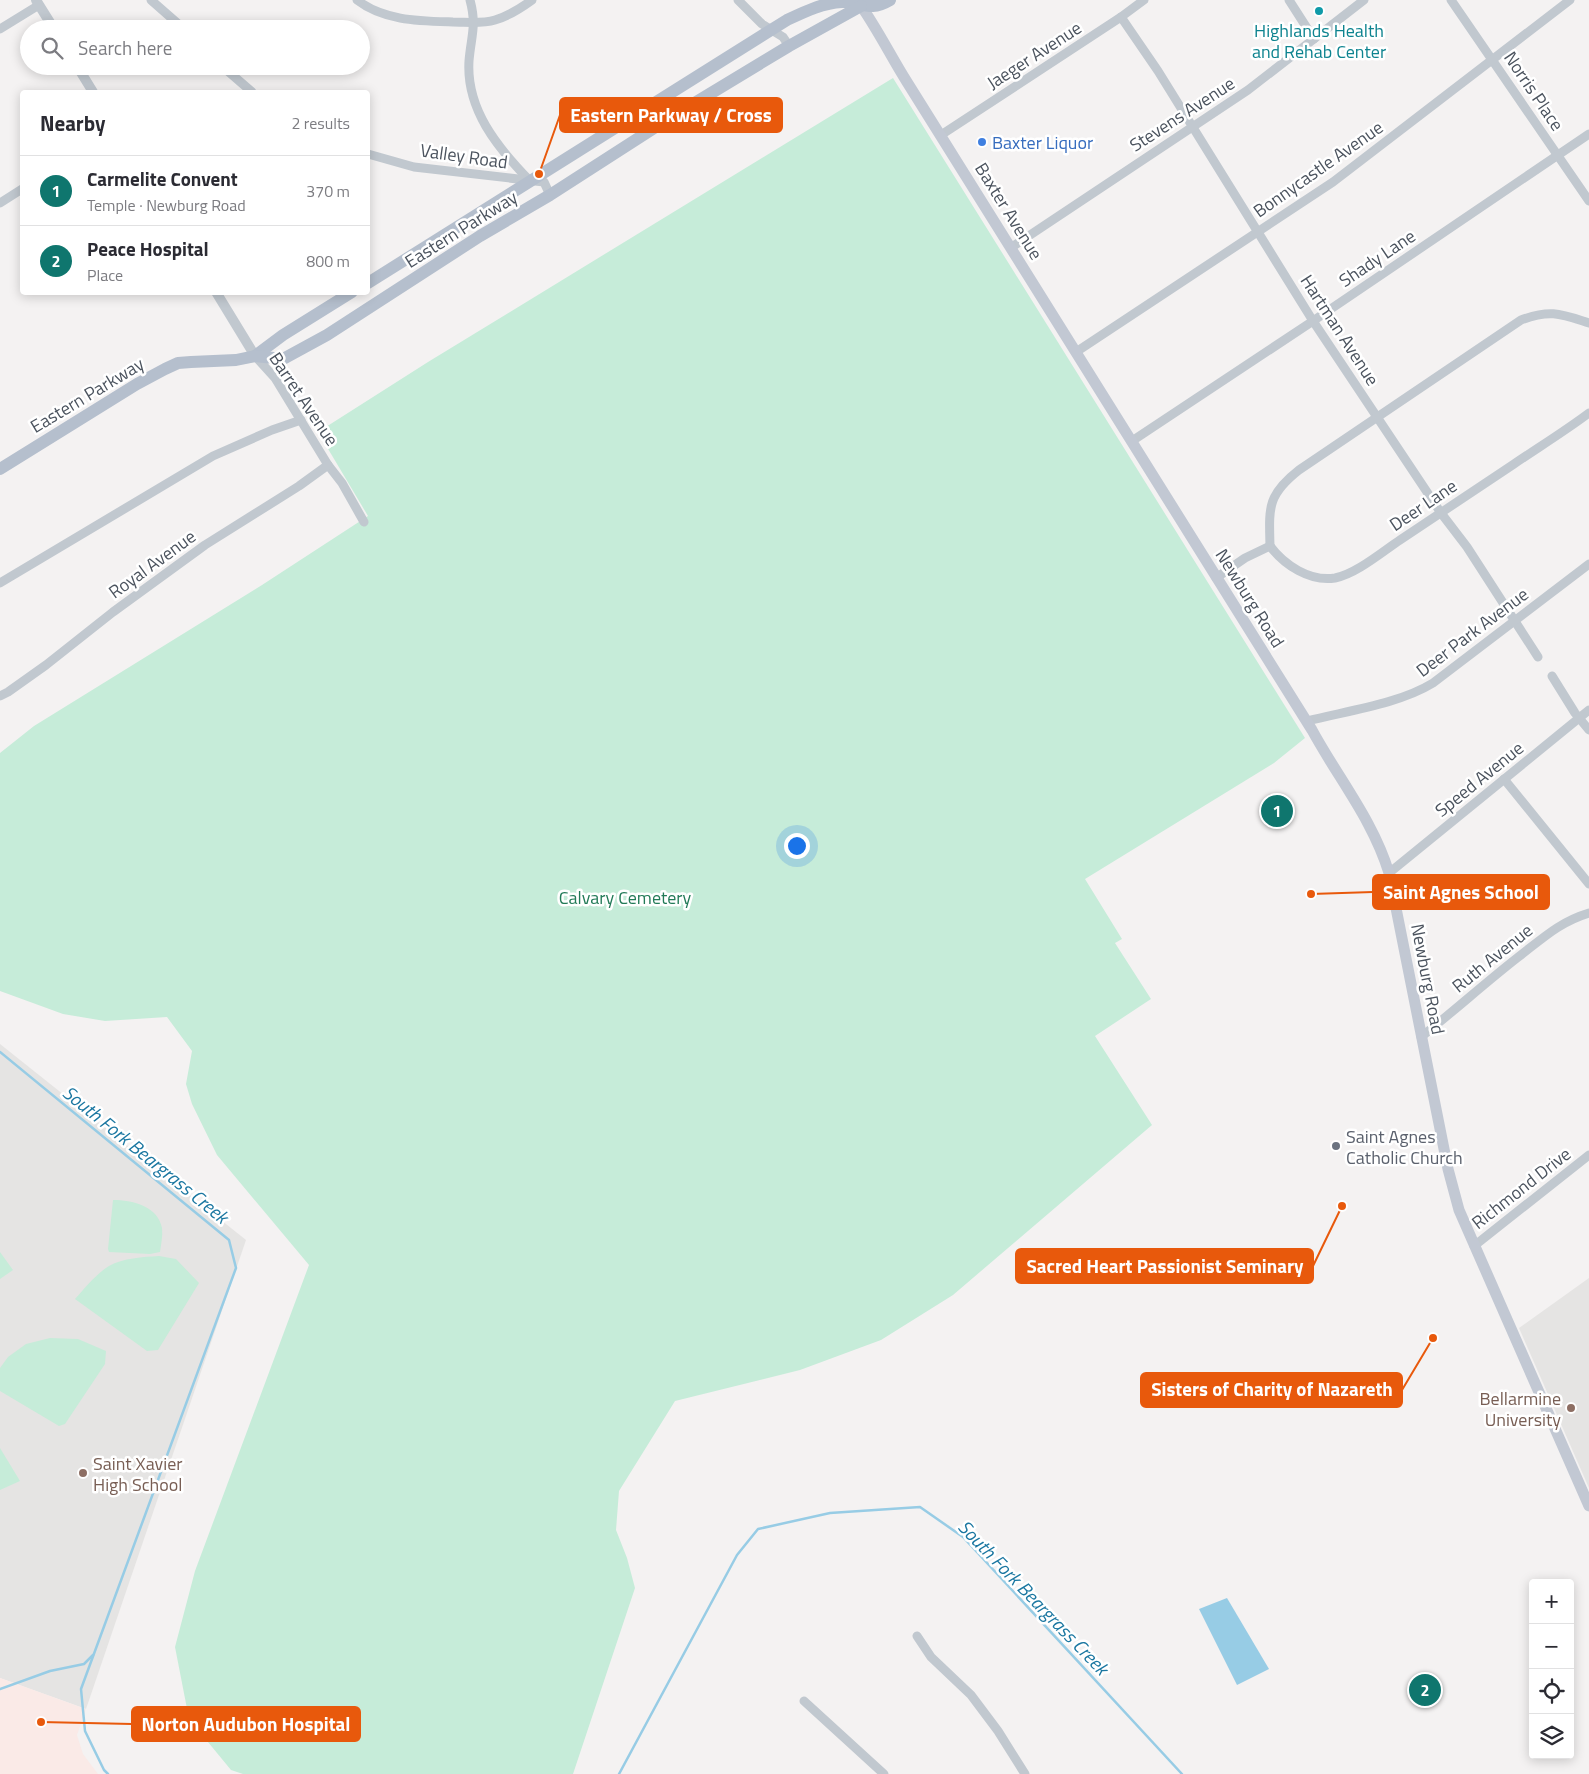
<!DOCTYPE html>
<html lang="en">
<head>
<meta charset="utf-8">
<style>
  :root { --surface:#fff; --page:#f7f7f7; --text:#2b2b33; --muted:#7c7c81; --line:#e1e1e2; --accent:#0f766e }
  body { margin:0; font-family:"Titillium Web",sans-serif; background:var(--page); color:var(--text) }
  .controls { position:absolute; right:15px; bottom:15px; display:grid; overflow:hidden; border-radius:5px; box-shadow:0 2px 12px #0003 }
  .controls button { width:45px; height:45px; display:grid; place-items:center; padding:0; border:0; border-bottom:1px solid var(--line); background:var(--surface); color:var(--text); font:25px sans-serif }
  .you { position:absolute; left:796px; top:845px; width:18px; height:18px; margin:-12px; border:4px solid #fff; border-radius:50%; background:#1a73e8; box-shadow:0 0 0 8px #1a73e833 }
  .badge { display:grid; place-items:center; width:32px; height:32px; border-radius:50%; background:var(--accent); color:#fff; font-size:16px; font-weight:700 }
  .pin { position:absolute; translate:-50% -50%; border:2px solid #fff; box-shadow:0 1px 5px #0006 }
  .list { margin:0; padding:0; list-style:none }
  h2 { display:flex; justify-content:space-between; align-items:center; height:65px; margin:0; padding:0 20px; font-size:21px }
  h2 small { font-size:16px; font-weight:400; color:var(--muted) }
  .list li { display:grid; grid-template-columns:32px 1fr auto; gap:15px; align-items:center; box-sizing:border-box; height:70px; padding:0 20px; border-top:1px solid var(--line) }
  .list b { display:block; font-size:19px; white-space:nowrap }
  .list p { margin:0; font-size:16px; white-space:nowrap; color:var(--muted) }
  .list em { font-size:16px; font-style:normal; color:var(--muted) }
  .icon { flex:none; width:28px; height:28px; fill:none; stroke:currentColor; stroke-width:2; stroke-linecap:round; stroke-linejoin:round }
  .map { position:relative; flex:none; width:1589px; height:1774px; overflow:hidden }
  .search { position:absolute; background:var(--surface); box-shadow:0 2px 12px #0003; left:20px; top:20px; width:350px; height:55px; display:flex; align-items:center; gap:12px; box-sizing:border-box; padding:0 18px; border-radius:28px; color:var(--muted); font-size:19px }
  .panel { position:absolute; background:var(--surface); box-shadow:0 2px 12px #0003; left:20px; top:90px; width:350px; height:205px; border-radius:5px }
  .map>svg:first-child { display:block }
  .education { fill:#e5e4e3 }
  .medical { fill:#faeae7 }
  .green { fill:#c6ecd9 }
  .water { fill:#97cce5 }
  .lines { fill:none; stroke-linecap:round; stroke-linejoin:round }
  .stream { stroke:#97cce5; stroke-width:2.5 }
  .minor { stroke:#c1c8cf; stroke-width:9 }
  .tertiary { stroke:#c1c8cf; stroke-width:10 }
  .secondary { stroke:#c2c8d3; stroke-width:11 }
  .primary { stroke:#b5bfcd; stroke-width:12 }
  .culture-dot { fill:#0f9aa8; stroke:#fff; stroke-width:2 }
  .shop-dot { fill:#3f7fe0; stroke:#fff; stroke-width:2 }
  .worship-dot { fill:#6b7280; stroke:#fff; stroke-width:2 }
  .education-dot { fill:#8d6e63; stroke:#fff; stroke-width:2 }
  .labels { text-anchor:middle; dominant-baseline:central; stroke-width:5; stroke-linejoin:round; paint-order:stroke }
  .culture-label { font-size:18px; fill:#0d838f; stroke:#fff }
  .street-label { font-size:18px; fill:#4b535e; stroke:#fff }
  .shop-label { font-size:18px; fill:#366cbe; stroke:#fff; text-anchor:start }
  .park-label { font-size:18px; fill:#217a57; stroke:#fff }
  .worship-label { font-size:18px; fill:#5b616d; stroke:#fff; text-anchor:start }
  .education-label { font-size:18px; fill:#785e54; stroke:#fff; text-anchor:end }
  .water-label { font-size:19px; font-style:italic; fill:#1b77a1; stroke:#fff }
  .leader { fill:none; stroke:#e8590c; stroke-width:2 }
  .callout-dot { fill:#e8590c; stroke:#fff; stroke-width:2 }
  .callout { fill:#e8590c; stroke:#e8590c; stroke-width:2 }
  .callout-label { font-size:19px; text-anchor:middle; font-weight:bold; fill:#fff }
</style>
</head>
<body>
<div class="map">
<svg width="1589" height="1774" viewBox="0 0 1589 1774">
  <rect width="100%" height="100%" fill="#f4f2f2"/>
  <g class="education">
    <path d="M0,1044l246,196 -160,469 -86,-31z"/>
    <path d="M1589,1278v210l-70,-160z"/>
  </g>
  <path class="medical" d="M0,1678l86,31 -9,26 6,19 15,20h-98z"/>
  <g class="green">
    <path d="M893,78l412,660 -31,25 -189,116 37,60 -7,4 36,56 -56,37 57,89 -199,170 -72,45 -81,30 -125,31 -56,90 -3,39 11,28 8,30 -62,186h-330l-12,-4 -42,-51 -14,-72 20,-76 114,-306 -92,-110 -25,-51 -6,-20 6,-33 -25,-34 -62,4 -42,-7 -63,-23v-238l34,-27 228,-141 106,-69 -50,-84 110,-70z"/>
    <path d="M113,1200c19,0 45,6 49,28 1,8 -1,16 -2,24l-10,2 -41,-2 -1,-3z"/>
    <path d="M0,1252l13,18 -13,9z"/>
    <path d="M159,1256l17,3 23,24 -41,67 -11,1 -72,-52c10,-11 21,-25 34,-33 14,-8 34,-9 50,-10z"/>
    <path d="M50,1338l28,1 28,12 -1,13 -40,60 -6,2 -59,-35v-23l8,-11 18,-13z"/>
    <path d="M0,1448l20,33 -20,9z"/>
  </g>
  <path class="water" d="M1227,1598l42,71 -32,16 -38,-76z"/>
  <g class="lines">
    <g class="stream">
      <path d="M0,1052l229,188 7,28 -155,421 4,42 19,39 4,4"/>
      <path d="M0,1689l50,-18 34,-7 9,-9"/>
      <path d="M619,1774l118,-219 21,-26 72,-16 90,-6 43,30 219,237"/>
    </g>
    <g class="minor">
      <path d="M151,0l33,29"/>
      <path d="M357,0c27,21 63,21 96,22 14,0 29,2 42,-2 14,-4 26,-12 37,-20"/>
      <path d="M470,0c7,26 1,36 -1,61 -3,48 28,86 60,119"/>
      <path d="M738,0l24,24 21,13 6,9"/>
      <path d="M1289,0l25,39"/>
      <path d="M1451,0l138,201"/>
      <path d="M1121,17l37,54 155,250 128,192 26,34 71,110"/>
      <path d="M0,29l39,-24"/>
      <path d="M222,66l30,26"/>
      <path d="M941,135l180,-118 23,-17"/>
      <path d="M368,154l46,13 130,15 6,13"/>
      <path d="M0,203l22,-14"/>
      <path d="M1012,247l236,-157 116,-90"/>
      <path d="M1076,352l257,-170 237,-182"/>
      <path d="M255,356l20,22 53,87 14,18 22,39"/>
      <path d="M1132,441l181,-120 276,-187"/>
      <path d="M1270,546c-1,-38 -3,-51 29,-76l222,-150c30,-11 40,-6 68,3"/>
      <path d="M1270,546c14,19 40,36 65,32 21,-4 47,-26 65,-38 38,-25 76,-51 114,-76 25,-17 51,-33 75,-51"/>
      <path d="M1216,578l29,-20 25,-12"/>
      <path d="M0,583l213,-127 59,-26 29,-10"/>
      <path d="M1552,676l23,37 14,17"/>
      <path d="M0,696l8,-4 38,-27 67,-53 92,-67 94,-59 29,-21"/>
      <path d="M1307,721c39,-10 92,-17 126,-38l156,-119"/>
      <path d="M1504,779l85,105"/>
      <path d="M1389,873l200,-163"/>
      <path d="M1421,1037c33,-26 64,-54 96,-79 25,-19 42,-36 72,-45"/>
      <path d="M1474,1246l115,-91"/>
      <path d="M917,1636l14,21 40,38 27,36 27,43"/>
      <path d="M804,1701l80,73"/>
    </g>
    <g class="tertiary">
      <path d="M36,0l18,29"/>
      <path d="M77,66l16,26"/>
      <path d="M216,292l39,64"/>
    </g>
    <path class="secondary" d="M857,0c19,26 33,55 50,82l405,648c26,48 61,90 77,143l59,296 11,41 130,296"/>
    <g class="primary">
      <path d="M368,283l419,-263c17,-8 35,-17 55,-18 20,-1 26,11 48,-2"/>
      <path d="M255,356l28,-21 69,-43"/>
      <path d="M0,469l137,-85 28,-15 13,-6 13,-1 45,-2 19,-4 28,3 44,-24 153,-99 70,-41 115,-74 124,-75 72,-40"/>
    </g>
  </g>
  <circle class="culture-dot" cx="1319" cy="11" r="5"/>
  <circle class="shop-dot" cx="982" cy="142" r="5"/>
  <circle class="worship-dot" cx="1336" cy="1146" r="5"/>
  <g class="education-dot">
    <circle cx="1571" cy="1408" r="5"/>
    <circle cx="83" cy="1473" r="5"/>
  </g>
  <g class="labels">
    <g class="culture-label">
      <text x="1319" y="30">Highlands Health<tspan x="1319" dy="21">and Rehab Center</tspan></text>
    </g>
    <g class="street-label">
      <text transform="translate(1034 55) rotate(-33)">Jaeger Avenue</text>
      <text transform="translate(1534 91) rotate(56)">Norris Place</text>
      <text transform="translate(1182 114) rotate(-33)">Stevens Avenue</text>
      <text transform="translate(464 156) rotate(8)">Valley Road</text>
      <text transform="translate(1318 169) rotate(-35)">Bonnycastle Avenue</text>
      <text transform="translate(1009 211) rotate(58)">Baxter Avenue</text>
      <text transform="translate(461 229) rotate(-32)">Eastern Parkway</text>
      <text transform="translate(1377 258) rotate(-34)">Shady Lane</text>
      <text transform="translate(1340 330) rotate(57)">Hartman Avenue</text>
      <text transform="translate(87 395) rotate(-31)">Eastern Parkway</text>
      <text transform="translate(304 399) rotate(56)">Barret Avenue</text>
      <text transform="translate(1423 505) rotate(-34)">Deer Lane</text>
      <text transform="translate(152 564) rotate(-36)">Royal Avenue</text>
      <text transform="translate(1250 598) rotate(58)">Newburg Road</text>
      <text transform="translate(1472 632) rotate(-37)">Deer Park Avenue</text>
      <text transform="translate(1479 779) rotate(-39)">Speed Avenue</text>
      <text transform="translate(1492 958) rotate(-39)">Ruth Avenue</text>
      <text transform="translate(1428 979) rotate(79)">Newburg Road</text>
      <text transform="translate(1521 1188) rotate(-38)">Richmond Drive</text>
    </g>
    <g class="shop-label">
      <text x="992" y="142">Baxter Liquor</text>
    </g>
    <g class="park-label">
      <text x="625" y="897">Calvary Cemetery</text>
    </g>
    <g class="worship-label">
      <text x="1346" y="1136">Saint Agnes<tspan x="1346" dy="21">Catholic Church</tspan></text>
    </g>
    <g class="education-label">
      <text x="1561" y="1398">Bellarmine<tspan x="1561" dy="21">University</tspan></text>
      <text x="93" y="1463" text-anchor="start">Saint Xavier<tspan x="93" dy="21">High School</tspan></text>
    </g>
    <g class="water-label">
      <text transform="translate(146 1154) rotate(39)">South Fork Beargrass Creek</text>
      <text transform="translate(1034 1597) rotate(46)">South Fork Beargrass Creek</text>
    </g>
  </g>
  <path class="leader" d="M539 174L560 115M1311 894L1373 892M1342 1206L1313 1266M1433 1338L1402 1390M41 1722L132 1724"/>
  <g class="callout-dot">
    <circle cx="539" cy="174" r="5"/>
    <circle cx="1311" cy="894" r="5"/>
    <circle cx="1342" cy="1206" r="5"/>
    <circle cx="1433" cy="1338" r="5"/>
    <circle cx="41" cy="1722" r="5"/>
  </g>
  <g class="callout">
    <rect x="560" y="98" width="222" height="34" rx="5"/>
    <rect x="1373" y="875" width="176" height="34" rx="5"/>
    <rect x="1016" y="1249" width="297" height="34" rx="5"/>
    <rect x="1141" y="1373" width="261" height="34" rx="5"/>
    <rect x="132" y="1707" width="228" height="34" rx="5"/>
  </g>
  <g class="callout-label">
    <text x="671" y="122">Eastern Parkway / Cross</text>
    <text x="1461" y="899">Saint Agnes School</text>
    <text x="1165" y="1273">Sacred Heart Passionist Seminary</text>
    <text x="1272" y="1396">Sisters of Charity of Nazareth</text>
    <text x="246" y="1731">Norton Audubon Hospital</text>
  </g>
</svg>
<div class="controls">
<button>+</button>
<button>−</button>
<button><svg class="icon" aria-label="locate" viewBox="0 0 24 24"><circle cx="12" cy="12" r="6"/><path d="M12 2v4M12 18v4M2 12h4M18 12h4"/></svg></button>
<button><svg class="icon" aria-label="layers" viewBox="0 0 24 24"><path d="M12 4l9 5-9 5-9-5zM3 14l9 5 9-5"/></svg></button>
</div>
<div class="you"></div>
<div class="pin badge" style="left:1277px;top:811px">1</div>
<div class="pin badge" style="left:1425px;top:1690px">2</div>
<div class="search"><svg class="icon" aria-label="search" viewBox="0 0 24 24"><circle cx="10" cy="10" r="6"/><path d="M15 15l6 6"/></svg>Search here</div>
<section class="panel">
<h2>Nearby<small>2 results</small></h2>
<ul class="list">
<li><span class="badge">1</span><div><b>Carmelite Convent</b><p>Temple · Newburg Road</p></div><em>370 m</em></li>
<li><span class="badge">2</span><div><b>Peace Hospital</b><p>Place</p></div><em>800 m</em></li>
</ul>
</section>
</div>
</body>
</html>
